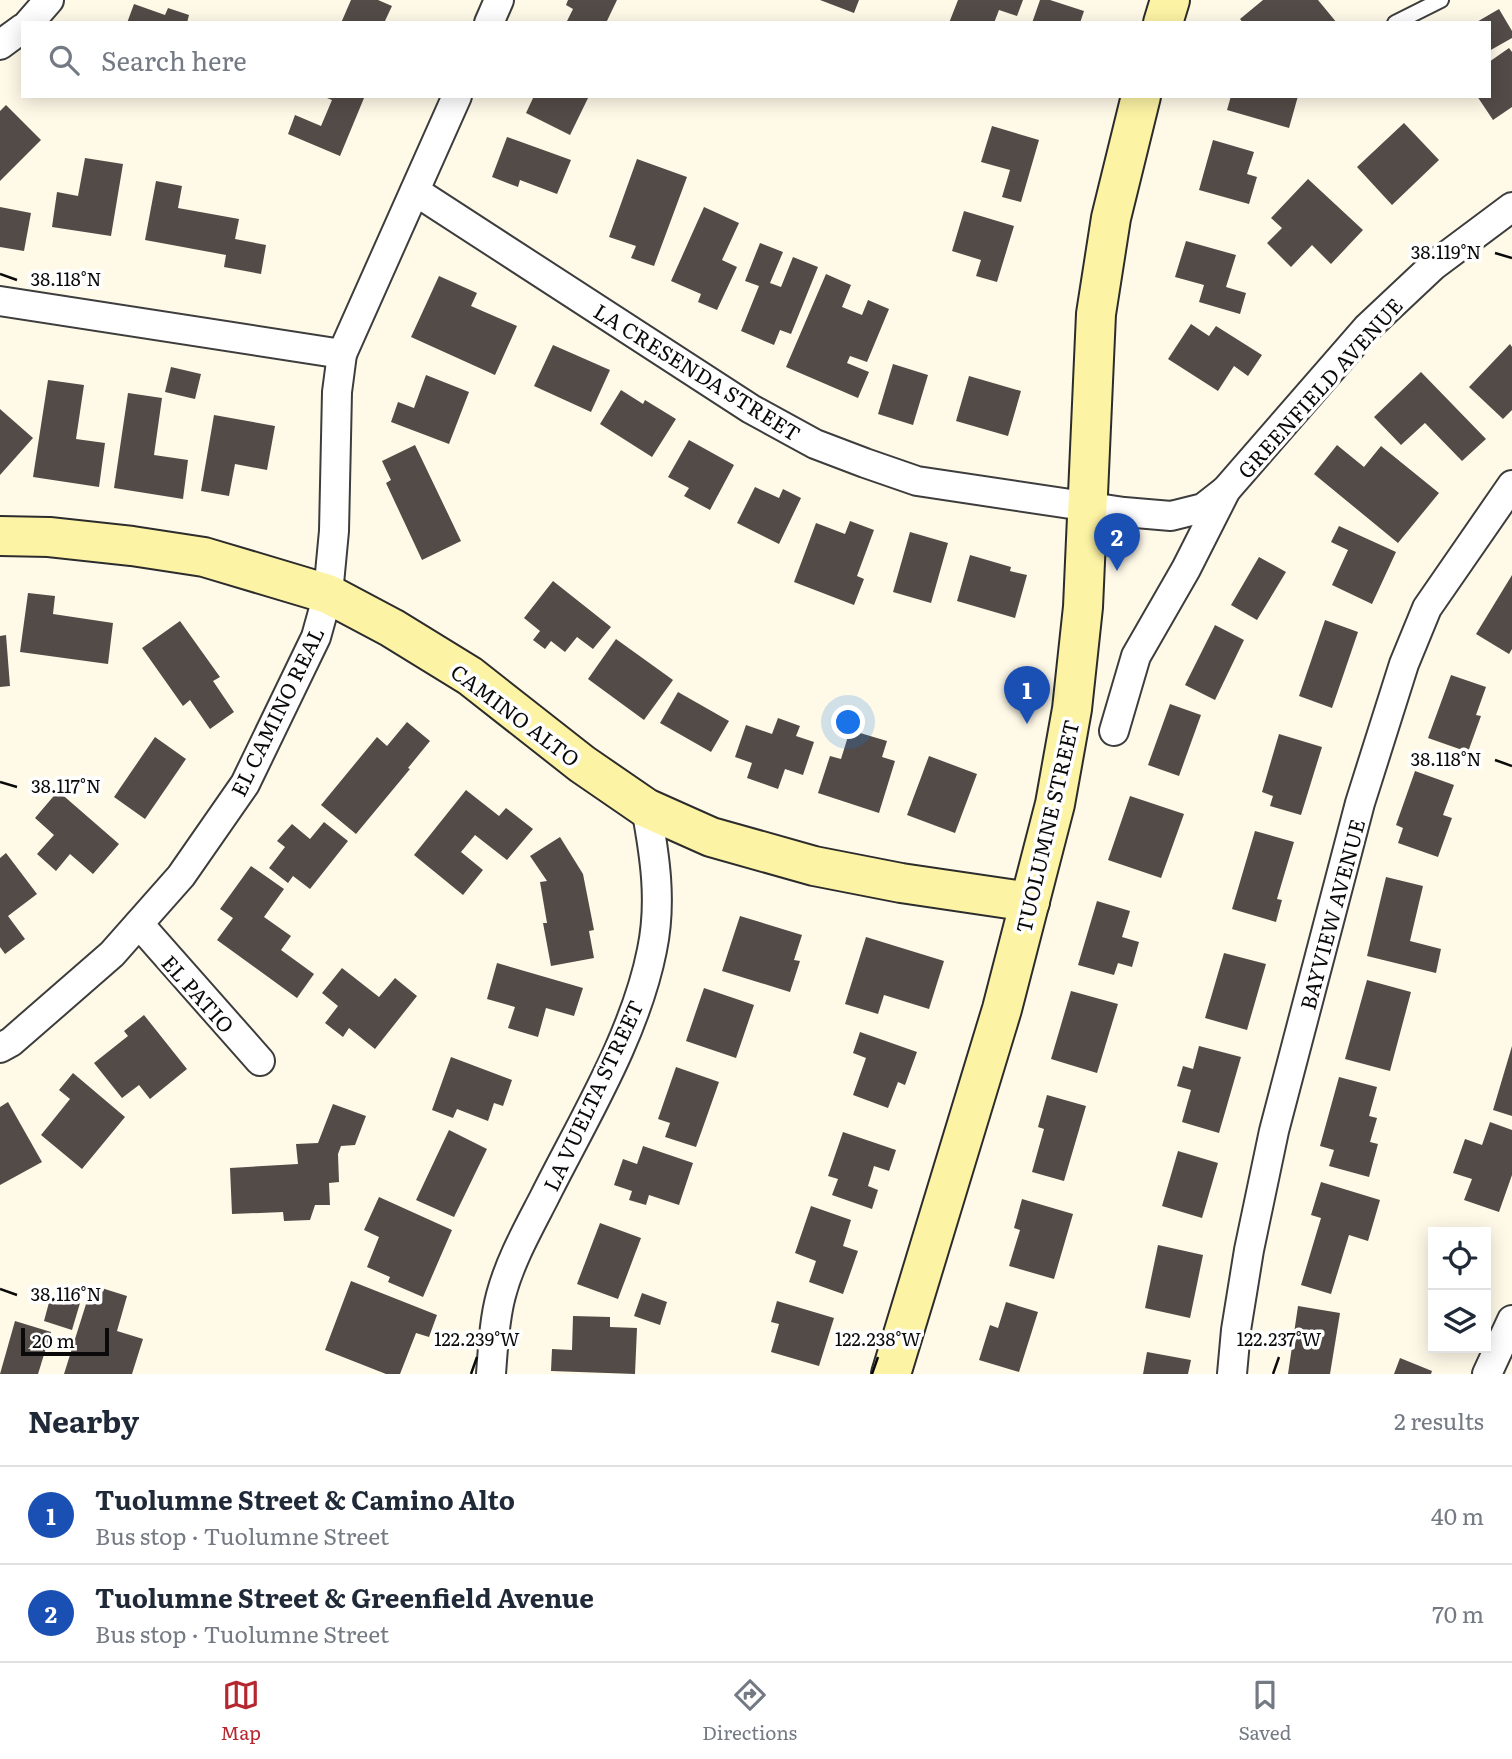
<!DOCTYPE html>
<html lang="en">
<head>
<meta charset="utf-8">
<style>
  :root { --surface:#fff; --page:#f2f2f3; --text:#1f2937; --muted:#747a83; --line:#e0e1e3; --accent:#b6262f }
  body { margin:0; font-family:Literata,serif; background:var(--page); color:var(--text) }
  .controls { position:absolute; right:21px; bottom:21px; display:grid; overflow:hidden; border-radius:0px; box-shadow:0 4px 18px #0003 }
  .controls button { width:63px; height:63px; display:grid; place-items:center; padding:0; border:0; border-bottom:2px solid var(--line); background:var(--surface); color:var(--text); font:35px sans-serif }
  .scale { position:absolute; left:21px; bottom:18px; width:88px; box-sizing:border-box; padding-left:7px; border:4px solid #0a0a0a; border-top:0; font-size:19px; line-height:24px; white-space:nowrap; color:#0a0a0a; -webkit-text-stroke:5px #fff; paint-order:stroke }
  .you { position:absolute; left:849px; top:723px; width:24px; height:24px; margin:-18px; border:5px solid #fff; border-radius:50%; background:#1a73e8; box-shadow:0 0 0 10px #1a73e833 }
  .badge { display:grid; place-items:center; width:46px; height:46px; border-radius:50%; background:var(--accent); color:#fff; font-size:23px; font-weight:700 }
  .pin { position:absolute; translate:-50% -58px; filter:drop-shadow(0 2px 4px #0008) }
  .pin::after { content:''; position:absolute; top:37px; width:24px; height:21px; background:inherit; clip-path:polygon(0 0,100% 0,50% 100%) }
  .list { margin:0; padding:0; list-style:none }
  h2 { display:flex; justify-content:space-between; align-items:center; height:91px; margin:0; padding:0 28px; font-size:30px }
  h2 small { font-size:23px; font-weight:400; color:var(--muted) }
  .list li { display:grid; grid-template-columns:46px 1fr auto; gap:21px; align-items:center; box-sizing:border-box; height:98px; padding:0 28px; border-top:2px solid var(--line) }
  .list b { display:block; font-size:26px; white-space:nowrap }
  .list p { margin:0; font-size:23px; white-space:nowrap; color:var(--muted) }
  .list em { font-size:23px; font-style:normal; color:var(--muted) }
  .icon { flex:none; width:38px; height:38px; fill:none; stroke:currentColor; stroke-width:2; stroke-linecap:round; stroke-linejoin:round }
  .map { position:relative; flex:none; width:1512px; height:1374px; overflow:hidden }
  .search { position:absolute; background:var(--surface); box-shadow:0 4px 18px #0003; left:21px; right:21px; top:21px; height:77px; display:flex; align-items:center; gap:18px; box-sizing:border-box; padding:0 24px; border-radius:0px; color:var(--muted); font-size:26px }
  .sheet { height:287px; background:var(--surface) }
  nav { display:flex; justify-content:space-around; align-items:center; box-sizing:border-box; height:98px; border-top:2px solid var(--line); background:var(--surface); font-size:19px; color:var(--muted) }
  nav a { display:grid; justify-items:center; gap:4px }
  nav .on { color:var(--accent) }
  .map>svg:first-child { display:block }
  .building { fill:#534b47 }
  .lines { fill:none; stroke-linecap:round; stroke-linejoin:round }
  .lane-casing { stroke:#3d3d3d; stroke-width:18 }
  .street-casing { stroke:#3d3d3d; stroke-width:32 }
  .secondary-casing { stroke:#2c2c2c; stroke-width:42 }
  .lane { stroke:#fff; stroke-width:14 }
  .street { stroke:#fff; stroke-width:28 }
  .secondary { stroke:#fdf3a4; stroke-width:38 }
  .ticks { fill:none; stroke:#0a0a0a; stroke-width:2.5 }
  .labels { text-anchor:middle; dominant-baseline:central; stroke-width:7; stroke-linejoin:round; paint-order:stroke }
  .street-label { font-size:21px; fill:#0a0a0a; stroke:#fff }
  .ticks-label { font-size:18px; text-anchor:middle; fill:#0a0a0a; stroke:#fff; stroke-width:7; stroke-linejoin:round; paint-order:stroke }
</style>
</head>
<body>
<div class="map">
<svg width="1512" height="1374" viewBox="0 0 1512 1374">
  <rect width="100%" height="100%" fill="#fffae8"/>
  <g class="building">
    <path d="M351,0h27l14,6 -8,17h-43z"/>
    <path d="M568,0h49l-11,23h-40l7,-14 -7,-4z"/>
    <path d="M820,0h39l-5,13z"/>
    <path d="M958,0h65l-6,16 -18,-6 -5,13h-45z"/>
    <path d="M1040,0h10l34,11 -4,12h-48z"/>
    <path d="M1263,0h55l19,23h-94l-3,-4z"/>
    <path d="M134,4l31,11 3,-7 21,7 -2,8h-60z"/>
    <path d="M1499,9l13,22v7l-23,13v-28h-14z"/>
    <path d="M1509,48l3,4v55l-19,13 -16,-24h12v-34z"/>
    <path d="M322,96l42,2 -24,58 -52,-22 7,-19 26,11 11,-26z"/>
    <path d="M534,96h55l-19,39 -44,-22z"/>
    <path d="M1231,96h67l-9,32 -62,-18z"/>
    <path d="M6,105l35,35 -41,41v-70z"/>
    <path d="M1404,123l35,37 -47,45 -35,-38z"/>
    <path d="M992,126l47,14 -18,62 -19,-5 8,-27 -29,-8z"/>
    <path d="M507,137l64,23 -14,34 -37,-14 -2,7 -26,-10z"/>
    <path d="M1213,140l41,12 -7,22 10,3 -8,27 -50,-14z"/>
    <path d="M85,158l38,6 -12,72 -59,-9 5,-35 21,4z"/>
    <path d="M637,159l50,18 -33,89 -23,-8 5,-12 -27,-9z"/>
    <path d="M1308,179l55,51 -32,34 -19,-19 -21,22 -24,-24 15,-15 -11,-10z"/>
    <path d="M156,181l26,5 -4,22 61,11 -4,20 31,6 -5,29 -37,-7 2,-12 -81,-15z"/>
    <path d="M0,207l31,6 -7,38 -24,-4z"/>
    <path d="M704,207l35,16 -17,37 15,7 -20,43 -19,-8 3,-8 -30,-13z"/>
    <path d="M964,211l50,15 -17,56 -21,-6 5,-16 -29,-9z"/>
    <path d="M1186,241l50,14 -10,32 20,6 -6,21 -41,-12 5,-17 -29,-8z"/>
    <path d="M760,243l23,9 -13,31 11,4 12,-30 25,10 -27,67 -11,-4 -6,15 -33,-14 18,-45 -14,-5z"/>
    <path d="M826,274l25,11 -9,22 20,8 6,-15 21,9 -22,53 -17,-6 -3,7 22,9 -11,26 -72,-31z"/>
    <path d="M439,276l38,17 -6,13 46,20 -22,49 -84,-38z"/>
    <path d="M1191,324l18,12 7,-10 46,29 -14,21 -14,-10 -16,25 -50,-32z"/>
    <path d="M1510,344l2,3v63l-9,9 -34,-32z"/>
    <path d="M553,345l57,25 -19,42 -57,-26z"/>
    <path d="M893,364l35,11 -15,50 -35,-11z"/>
    <path d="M171,367l30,7 -6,25 -30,-7z"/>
    <path d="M1421,372l65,67 -24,22 -37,-38 -24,22 -27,-28z"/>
    <path d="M426,375l43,17 -20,52 -58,-22 7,-20 16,6z"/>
    <path d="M969,376l52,15 -13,45 -52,-15z"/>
    <path d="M48,380l36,5 -8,54 29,4 -6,44 -66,-10z"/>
    <path d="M621,390l22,14 2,-4 31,19 -24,38 -52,-33z"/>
    <path d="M128,393l34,5 -8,57 34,5 -5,39 -69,-11z"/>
    <path d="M0,409l33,29 -33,37z"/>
    <path d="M214,415l61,11 -8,44 -32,-6 -6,32 -28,-5z"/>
    <path d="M689,440l45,25 -24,45 -26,-14 5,-8 -21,-11z"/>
    <path d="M415,445l46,96 -39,19 -36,-77 5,-3 -9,-19z"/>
    <path d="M1337,445l27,22 17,-21 58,47 -41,50 -84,-69z"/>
    <path d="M755,487l24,11 4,-9 18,9 -22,46 -42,-21z"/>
    <path d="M850,521l24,9 -17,46 7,3 -10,26 -60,-23 22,-59 29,11z"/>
    <path d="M1339,526l57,26 -24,52 -40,-19 16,-35 -17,-8z"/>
    <path d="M910,532l38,11 -17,60 -38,-11z"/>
    <path d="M970,555l41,12 -1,4 17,4 -12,43 -58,-17z"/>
    <path d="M1259,557l27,15 -29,48 -26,-15z"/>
    <path d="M1512,575v74l-3,5 -33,-20z"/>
    <path d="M553,581l58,46 -18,22 -16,-12 -12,15 -14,-11 -6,8 -12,-9 7,-9 -16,-13z"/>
    <path d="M28,593l27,3 -2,18 60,9 -5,41 -88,-12z"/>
    <path d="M1325,620l33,12 -26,76 -33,-12z"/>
    <path d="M180,621l40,56 -7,4 21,31 -24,17 -20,-29 -7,6 -41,-58z"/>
    <path d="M1215,625l29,15 -29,60 -30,-15z"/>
    <path d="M6,635l4,51 -10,1v-51z"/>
    <path d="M616,639l57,41 -29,40 -56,-41z"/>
    <path d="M1451,675l35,12 -10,28 5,1 -13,36 -40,-14z"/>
    <path d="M678,692l51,29 -18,31 -51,-29z"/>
    <path d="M1170,704l31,11 -22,61 -31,-11z"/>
    <path d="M778,718l22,8 -4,10 18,6 -11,33 -18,-6 -7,20 -31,-11 5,-15 -17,-6 11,-32 26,9z"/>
    <path d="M407,722l23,19 -22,27 2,1 -54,65 -35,-29 56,-68 10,9z"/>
    <path d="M850,730l37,11 -5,16 13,4 -16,52 -61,-20 12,-37 11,3z"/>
    <path d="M1279,734l43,13 -21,68 -31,-9 3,-10 -11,-4z"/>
    <path d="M155,737l31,22 -41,60 -31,-22z"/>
    <path d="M929,756l48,18 -22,59 -48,-18z"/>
    <path d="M1415,771l39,14 -11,30 9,3 -14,39 -40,-14 5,-15 -7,-3z"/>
    <path d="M466,790l33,26 7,-8 27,21 -26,31 -32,-25 -14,17 22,18 -20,25 -49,-40z"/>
    <path d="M58,791l61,53 -26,30 -23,-20 -14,17 -19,-17 17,-19 -19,-17z"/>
    <path d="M1130,796l54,18 -23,64 -53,-18z"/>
    <path d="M324,822l24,19 -38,48 -17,-13 -5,7 -19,-15 16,-21 -8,-6 15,-17 18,15z"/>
    <path d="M1255,831l39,11 -17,57 5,1 -6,22 -44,-13z"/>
    <path d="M560,837l23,37 11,56 -5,1 5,27 -43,8 -8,-43h4l-7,-41 7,-1 -17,-25z"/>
    <path d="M6,853l31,41 -29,22 17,23 -20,15 -5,-7v-89z"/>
    <path d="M251,866l33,23 -20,28 27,19 -10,14 33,24 -17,24 -80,-58 16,-22 -13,-9z"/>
    <path d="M1386,877l37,9 -13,55 31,8 -5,24 -69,-17z"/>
    <path d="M1097,901l33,10 -8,26 17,5 -7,25 -14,-4 -4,12 -36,-10z"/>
    <path d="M740,916l62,19 -8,25 6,1 -10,31 -68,-21z"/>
    <path d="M866,937l78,24 -15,48 -45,-14 -6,19 -33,-10z"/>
    <path d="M1224,953l42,11 -19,66 -42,-12z"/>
    <path d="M497,963l86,25 -9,28 -28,-8 -8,29 -30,-9 7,-21 -28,-8z"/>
    <path d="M342,968l37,29 16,-19 22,18 -42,53 -26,-21 -6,9 -18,-14 13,-17 -16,-13z"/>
    <path d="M1367,980l44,12 -21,79 -45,-12z"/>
    <path d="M704,988l50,17 -18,53 -50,-17z"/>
    <path d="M1071,991l47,13 -21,69 -46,-14z"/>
    <path d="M144,1015l43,54 -37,30 -11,-14 -17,13 -28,-35 34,-27 -4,-5z"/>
    <path d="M860,1032l57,20 -12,33 -7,-3 -10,26 -35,-13 13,-37 -13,-5z"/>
    <path d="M1199,1046l42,11 -22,76 -37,-11 9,-32 -14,-4 6,-20 10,3z"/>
    <path d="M1512,1046v70l-19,-6z"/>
    <path d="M451,1057l61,23 -9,26 -9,-3 -6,18 -31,-12 -4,9 -21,-8z"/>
    <path d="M676,1067l43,15 -23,65 -31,-10 5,-14 -12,-4z"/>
    <path d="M73,1073l52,44 -43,52 -41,-34 29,-36 -11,-9z"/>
    <path d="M1339,1077l38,10 -8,29 8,2 -7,24 8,2 -9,33 -40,-11 5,-16 -14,-4z"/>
    <path d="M1047,1095l39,11 -22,75 -32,-9 12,-43 -6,-2z"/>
    <path d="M8,1102l34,60 -42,23v-78z"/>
    <path d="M333,1104l33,12 -11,29 -14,1 -3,8 1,28 -10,1 1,22h-15l-5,15 -26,1 -1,-9 -51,2 -2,-46 68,-4 -2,-20 22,-1z"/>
    <path d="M1490,1122l22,8v45l-13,37 -35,-12 8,-21 -19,-6 12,-34 17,6z"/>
    <path d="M449,1130l38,19 -33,68 -38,-17z"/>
    <path d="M843,1132l53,18 -7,21 -15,-5 -6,20 10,4 -6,19 -40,-14 6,-16 -10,-3z"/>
    <path d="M643,1146l50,17 -14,42 -30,-10 -3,10 -17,-5 3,-9 -18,-6 9,-26 14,5z"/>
    <path d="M1178,1151l40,12 -16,55 -40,-12z"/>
    <path d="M1321,1182l59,18 -12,41 -19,-6 -18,59 -30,-9 20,-67 -10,-3z"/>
    <path d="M379,1197l73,33 -29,67 -35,-15 2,-5 -23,-10 12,-30 -15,-7z"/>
    <path d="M1022,1199l51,15 -19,65 -45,-13 11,-36 -6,-2z"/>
    <path d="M811,1206l40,14 -8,26 15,5 -15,43 -34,-12 7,-21 -21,-8z"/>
    <path d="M600,1223l41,15 -23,61 -41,-15z"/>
    <path d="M1158,1245l45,10 -13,63 -45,-10z"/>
    <path d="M351,1281l86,34 -8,22 -13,-4 -16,41h-14l-61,-24z"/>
    <path d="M92,1285l35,11 -10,35 26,8 -11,35h-68z"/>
    <path d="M642,1293l25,9 -7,23 -26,-9z"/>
    <path d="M51,1295l29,8 -8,27 -28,-9z"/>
    <path d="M777,1301l57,17 -15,48 -48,-14 8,-28 -8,-2z"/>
    <path d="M1006,1302l32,10 -19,60 -40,-12 11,-35 8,3z"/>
    <path d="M1298,1306l42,7 -10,61h-42z"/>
    <path d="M573,1316l37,1v10l27,1 -2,46 -84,-3 1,-22 20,1z"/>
    <path d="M15,1321l36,11 -13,42h-38z"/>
    <path d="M1147,1352l44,8 -3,14h-45z"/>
    <path d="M1400,1358l32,13 -1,3h-37z"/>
  </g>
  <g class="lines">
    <g class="lane-casing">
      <path id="lane" d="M1395,23l46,-23"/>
    </g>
    <g class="street-casing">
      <g id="street">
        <path d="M29,23l20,-23"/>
        <path d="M489,23l10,-23"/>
        <path d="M0,45l23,-17"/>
        <path d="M415,191l336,218 64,35 50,19 52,18 207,31 47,4 32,-8 23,-18"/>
        <path d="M0,301l342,53"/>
        <path d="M1114,731l22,-75 50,-87 40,-79 141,-162 66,-62 79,-59"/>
        <path d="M139,924l121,137"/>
        <path d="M0,1048l11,-6 101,-88 69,-78 64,-92 71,-147 12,-43 6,-63 3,-139 5,-38 115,-258"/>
        <path d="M491,1374c2,-26 3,-53 10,-79 9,-34 27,-66 43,-97 39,-78 91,-162 108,-248 10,-48 3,-94 -6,-142"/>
        <path d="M1232,1374l4,-44 13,-80 25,-119 86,-328 44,-139 23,-56 85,-123"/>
        <path d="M1487,1374l25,-54"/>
      </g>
    </g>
    <g class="secondary-casing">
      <g id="secondary">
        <path d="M1163,23l7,-23"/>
        <path d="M0,536l49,1 83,9 72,11 124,37 64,34 78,48 112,88 64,44 65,29 103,29 87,17 129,19"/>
        <path d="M891,1374l111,-365 53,-205 17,-95 11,-102 13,-293 15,-96 30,-122"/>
      </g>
    </g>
    <use href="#lane" class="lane"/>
    <use href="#street" class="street"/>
    <use href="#secondary" class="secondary"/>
  </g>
  <path class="ticks" d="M1495,253l17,5M0,274l17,6M1495,760l17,6M0,782l17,5M0,1289l17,6M471,1374l6,-17M872,1374l6,-17M1273,1374l6,-17"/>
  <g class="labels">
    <g class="street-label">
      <text transform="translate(698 371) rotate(32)">LA CRESENDA STREET</text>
      <text transform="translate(1319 387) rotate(-48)">GREENFIELD AVENUE</text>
      <text transform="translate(276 711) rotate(-64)">EL CAMINO REAL</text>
      <text transform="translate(516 714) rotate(37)">CAMINO ALTO</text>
      <text transform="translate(1046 826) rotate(-77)">TUOLUMNE STREET</text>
      <text transform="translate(1331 914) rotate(-75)">BAYVIEW AVENUE</text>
      <text transform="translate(199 993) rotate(48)">EL PATIO</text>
      <text transform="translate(592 1095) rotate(-65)">LA VUELTA STREET</text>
    </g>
  </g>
  <g class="ticks-label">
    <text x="1446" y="259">38.119°N</text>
    <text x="66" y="286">38.118°N</text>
    <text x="1446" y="766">38.118°N</text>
    <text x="66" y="793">38.117°N</text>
    <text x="66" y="1301">38.116°N</text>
    <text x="477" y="1346">122.239°W</text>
    <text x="878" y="1346">122.238°W</text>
    <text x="1279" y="1346">122.237°W</text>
  </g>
</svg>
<div class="controls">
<button><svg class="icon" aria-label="locate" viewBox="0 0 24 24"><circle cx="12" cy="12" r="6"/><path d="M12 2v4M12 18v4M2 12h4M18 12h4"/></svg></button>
<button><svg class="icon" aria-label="layers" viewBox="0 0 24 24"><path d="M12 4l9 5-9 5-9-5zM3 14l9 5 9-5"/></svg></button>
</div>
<div class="scale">20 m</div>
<div class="you"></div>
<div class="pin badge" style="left:1027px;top:724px;background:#1a4fb4">1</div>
<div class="pin badge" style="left:1117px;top:571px;background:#1a4fb4">2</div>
<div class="search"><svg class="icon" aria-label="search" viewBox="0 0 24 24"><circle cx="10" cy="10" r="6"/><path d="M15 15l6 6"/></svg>Search here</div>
</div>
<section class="sheet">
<h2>Nearby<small>2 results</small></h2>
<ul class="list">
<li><span class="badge" style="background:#1a4fb4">1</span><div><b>Tuolumne Street &amp; Camino Alto</b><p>Bus stop · Tuolumne Street</p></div><em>40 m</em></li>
<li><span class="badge" style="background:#1a4fb4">2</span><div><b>Tuolumne Street &amp; Greenfield Avenue</b><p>Bus stop · Tuolumne Street</p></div><em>70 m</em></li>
</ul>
</section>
<nav>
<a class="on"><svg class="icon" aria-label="map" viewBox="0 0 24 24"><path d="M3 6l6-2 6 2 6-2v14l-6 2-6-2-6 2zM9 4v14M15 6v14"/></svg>Map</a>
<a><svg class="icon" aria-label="directions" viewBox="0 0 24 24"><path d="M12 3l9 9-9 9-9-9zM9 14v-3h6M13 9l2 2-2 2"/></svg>Directions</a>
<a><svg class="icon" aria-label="saved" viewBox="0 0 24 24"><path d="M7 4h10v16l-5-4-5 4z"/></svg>Saved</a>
</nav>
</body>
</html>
